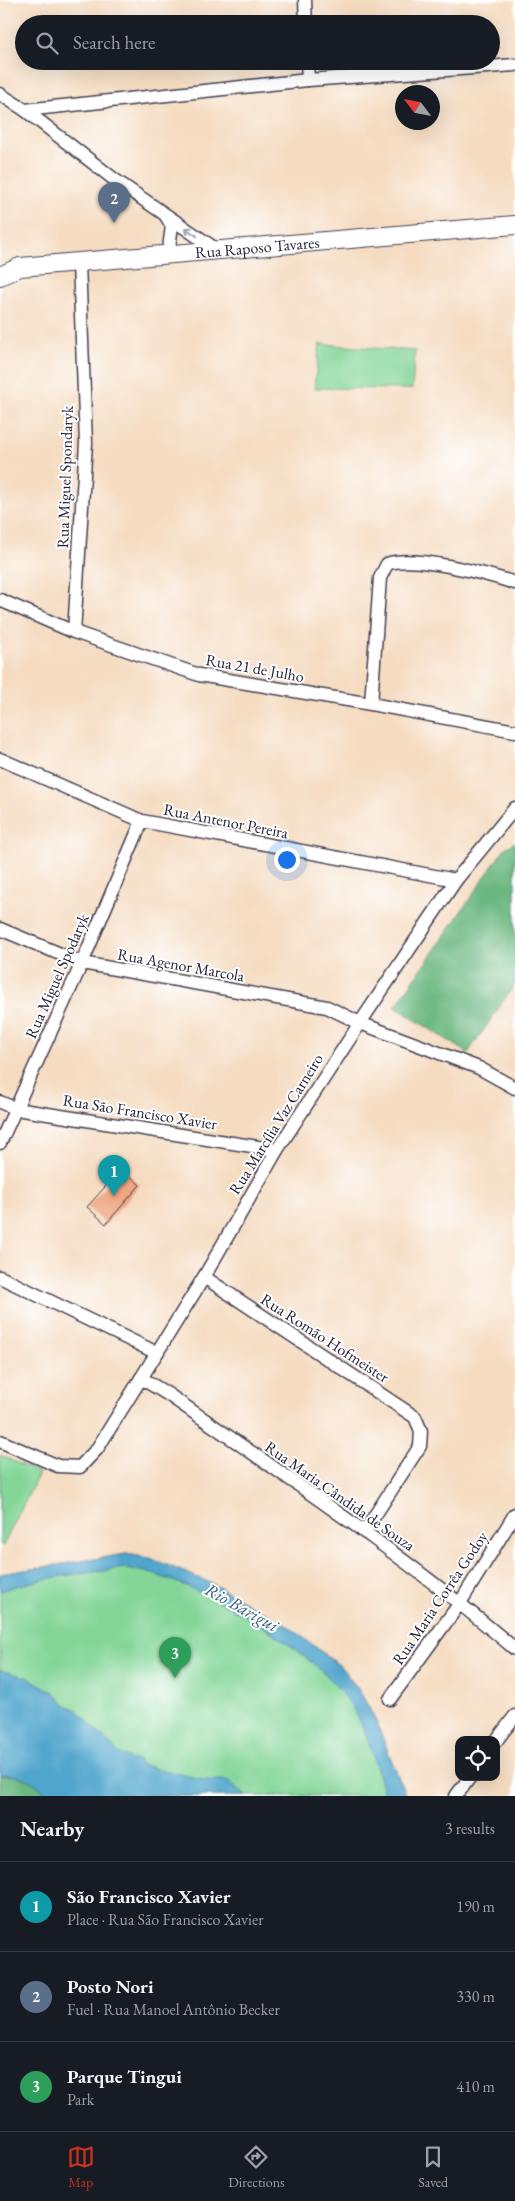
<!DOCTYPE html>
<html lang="en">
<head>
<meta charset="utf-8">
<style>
  :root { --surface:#171b24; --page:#242831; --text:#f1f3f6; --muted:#9ea1a6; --line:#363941; --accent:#c8321e }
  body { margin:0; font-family:"EB Garamond",serif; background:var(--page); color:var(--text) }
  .controls { position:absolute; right:15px; bottom:15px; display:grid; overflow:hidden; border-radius:10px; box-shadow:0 5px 20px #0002 }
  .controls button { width:45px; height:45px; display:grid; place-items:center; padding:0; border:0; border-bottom:1px solid var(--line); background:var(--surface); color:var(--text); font:25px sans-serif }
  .compass { position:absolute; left:395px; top:85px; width:45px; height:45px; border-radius:50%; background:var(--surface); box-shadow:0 5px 20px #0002; rotate:302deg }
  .you { position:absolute; left:286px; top:859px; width:18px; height:18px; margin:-12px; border:4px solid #fff; border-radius:50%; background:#1a73e8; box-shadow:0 0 0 8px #1a73e833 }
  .badge { display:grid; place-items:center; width:32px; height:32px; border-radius:50%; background:var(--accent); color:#fff; font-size:16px; font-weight:700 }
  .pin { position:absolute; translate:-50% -41px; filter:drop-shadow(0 1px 2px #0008) }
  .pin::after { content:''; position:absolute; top:26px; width:18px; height:15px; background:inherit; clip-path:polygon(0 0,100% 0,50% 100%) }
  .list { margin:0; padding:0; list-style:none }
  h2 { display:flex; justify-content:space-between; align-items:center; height:65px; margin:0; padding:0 20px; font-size:21px }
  h2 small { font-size:16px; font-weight:400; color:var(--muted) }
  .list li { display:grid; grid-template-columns:32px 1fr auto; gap:15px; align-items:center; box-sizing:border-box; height:90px; padding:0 20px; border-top:1px solid var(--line) }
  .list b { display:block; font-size:19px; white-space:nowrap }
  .list p { margin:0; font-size:16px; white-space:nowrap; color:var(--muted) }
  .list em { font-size:16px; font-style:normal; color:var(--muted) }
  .icon { flex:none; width:28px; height:28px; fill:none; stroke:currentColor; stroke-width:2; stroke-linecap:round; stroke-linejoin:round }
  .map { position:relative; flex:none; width:515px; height:1796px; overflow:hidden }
  .search { position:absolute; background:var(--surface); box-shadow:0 5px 20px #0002; left:15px; right:15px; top:15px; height:55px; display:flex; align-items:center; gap:12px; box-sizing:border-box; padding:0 18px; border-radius:28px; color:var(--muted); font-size:19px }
  .sheet { height:335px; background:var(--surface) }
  nav { display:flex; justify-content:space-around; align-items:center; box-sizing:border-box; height:70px; border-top:1px solid var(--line); background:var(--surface); font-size:14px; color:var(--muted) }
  nav a { display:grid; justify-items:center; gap:2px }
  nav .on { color:var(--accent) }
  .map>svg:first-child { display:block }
  .built { fill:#f5d3c1 }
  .green { fill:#84d698; stroke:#537c6a }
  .forest { fill:#6bb780; stroke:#466c5e }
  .water { fill:#50a5cc; stroke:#396484 }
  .building { fill:#efa682 }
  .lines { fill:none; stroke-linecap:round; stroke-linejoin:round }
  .minor-casing { stroke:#423e4f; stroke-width:15 }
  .secondary-casing { stroke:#423e4f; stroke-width:20 }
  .minor { stroke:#fff; stroke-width:12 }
  .secondary { stroke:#fff; stroke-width:18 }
  .oneway { stroke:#9c9ca7 }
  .labels { text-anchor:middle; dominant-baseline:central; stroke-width:4; stroke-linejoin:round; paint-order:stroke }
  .street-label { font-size:16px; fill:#22223b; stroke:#fff }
  .water-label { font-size:18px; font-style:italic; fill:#375d7c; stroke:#fff }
</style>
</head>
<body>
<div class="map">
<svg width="515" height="1796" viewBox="0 0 515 1796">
  <rect width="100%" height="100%" fill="#fff"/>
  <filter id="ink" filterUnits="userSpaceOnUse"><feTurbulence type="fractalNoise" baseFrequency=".02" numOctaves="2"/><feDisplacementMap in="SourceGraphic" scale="10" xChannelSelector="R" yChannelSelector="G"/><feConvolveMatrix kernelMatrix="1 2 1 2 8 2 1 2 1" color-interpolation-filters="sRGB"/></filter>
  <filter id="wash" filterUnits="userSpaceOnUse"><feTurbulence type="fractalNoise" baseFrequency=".0096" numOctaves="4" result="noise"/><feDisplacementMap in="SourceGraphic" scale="20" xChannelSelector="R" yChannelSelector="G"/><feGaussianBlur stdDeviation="1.12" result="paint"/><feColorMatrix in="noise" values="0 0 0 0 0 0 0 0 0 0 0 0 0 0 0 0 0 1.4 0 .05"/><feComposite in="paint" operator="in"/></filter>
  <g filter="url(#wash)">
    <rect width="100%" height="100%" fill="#f5dcc1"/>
    <path class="built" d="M515,984v43l-20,-14z"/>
    <g class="green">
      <path d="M320,344l95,7 -3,38 -98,-1z"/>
      <path d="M0,1455l39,18 -36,73 -3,-2z"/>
      <path d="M126,1554l24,4 63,26 78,44 49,38 19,24 15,27 32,79h-406v-222z"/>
    </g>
    <g class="forest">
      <path d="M515,842v142l-47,69 -73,-46 110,-159z"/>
      <path d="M0,1775c18,-1 37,5 47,21h-47z"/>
    </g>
    <g class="water">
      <path d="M126,1554l24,4 63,26 78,44 49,38 19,24 15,27 32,79h-22c-8,-29 -15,-63 -32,-89 -37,-59 -153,-126 -221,-138 -8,-2 -19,1 -27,2 -35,3 -71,9 -104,20v-17z"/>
      <path d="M0,1670l26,7 28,15 12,13 11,5 40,42 14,8h7l3,5 64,15h21l20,16h-199c-10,-16 -29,-22 -47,-21z"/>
    </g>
    <g id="blocks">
      <path class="building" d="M122,1168l18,17 -34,39 -19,-17z"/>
    </g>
  </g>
  <g filter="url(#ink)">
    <use href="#blocks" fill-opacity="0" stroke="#423e4f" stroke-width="1"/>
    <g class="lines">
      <g class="minor-casing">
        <g id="minor">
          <path d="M305,0l1,24"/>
          <path d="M307,61l1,19"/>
          <path d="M0,94l25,16 90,70 102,70"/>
          <path d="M25,110l283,-30 207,-15"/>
          <path d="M166,216l6,10 -4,29"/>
          <path d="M0,600l74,32 125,43 172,29 144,27"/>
          <path d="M74,632l12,-189 -7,-180"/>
          <path d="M371,704l9,-126 7,-14c26,-10 100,10 128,19"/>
          <path d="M0,759l142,62 314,59"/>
          <path d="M0,929l82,34 245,44 33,16 119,45 36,20"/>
          <path d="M0,1102l16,7 261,41"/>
          <path d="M0,1143l82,-180 60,-142"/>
          <path d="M0,1277l157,76"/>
          <path d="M204,1277l211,140 6,14 -1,15 -56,86"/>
          <path d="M141,1378l28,17c117,82 237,161 346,254"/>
          <path d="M0,1441l58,25 22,1 17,-18 107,-172 73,-127 83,-127 96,-143 59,-72"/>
          <path d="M390,1699l70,-96 55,-89"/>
          <path d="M496,1741l19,-25"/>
          <path d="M456,1796l14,-19"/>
        </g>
      </g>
      <g class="secondary-casing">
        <g id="secondary">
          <path id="s1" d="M0,276l20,-9 495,-42"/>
        </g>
      </g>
      <use href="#minor" class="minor"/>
      <use href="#secondary" class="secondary"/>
    </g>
    <defs><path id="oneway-shaft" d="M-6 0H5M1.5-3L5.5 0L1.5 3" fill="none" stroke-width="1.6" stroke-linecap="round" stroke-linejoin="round" transform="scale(1.25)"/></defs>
    <use class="oneway" href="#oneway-shaft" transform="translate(191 232) rotate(-146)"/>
  </g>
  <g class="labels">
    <g class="street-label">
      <text stroke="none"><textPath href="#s1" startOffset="260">Rua Raposo Tavares</textPath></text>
      <text transform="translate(65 477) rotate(-88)">Rua Miguel Spondaryk</text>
      <text transform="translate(255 668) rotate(10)">Rua 21 de Julho</text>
      <text transform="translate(226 821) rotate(11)">Rua Antenor Pereira</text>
      <text transform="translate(181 965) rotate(10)">Rua Agenor Marcola</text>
      <text transform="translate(57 976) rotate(-66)">Rua Miguel Spodaryk</text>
      <text transform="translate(140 1112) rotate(9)">Rua São Francisco Xavier</text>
      <text transform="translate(276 1124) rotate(-58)">Rua Marcília Vaz Carneiro</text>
      <text transform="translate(325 1338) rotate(33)">Rua Romão Hofmeister</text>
      <text transform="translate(340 1496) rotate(35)">Rua Maria Cândida de Souza</text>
      <text transform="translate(440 1598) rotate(-56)">Rua Maria Corrêa Godoy</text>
    </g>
    <g class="water-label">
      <text transform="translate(242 1607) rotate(29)">Rio Barigui</text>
    </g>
  </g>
</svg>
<div class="controls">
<button><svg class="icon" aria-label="locate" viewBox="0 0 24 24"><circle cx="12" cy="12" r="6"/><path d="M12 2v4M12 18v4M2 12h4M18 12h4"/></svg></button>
</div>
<svg class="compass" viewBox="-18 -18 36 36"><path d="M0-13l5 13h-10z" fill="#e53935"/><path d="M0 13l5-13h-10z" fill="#9ea1a6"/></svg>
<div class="you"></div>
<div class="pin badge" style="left:114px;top:1196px;background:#0f9aa8">1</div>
<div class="pin badge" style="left:114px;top:223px;background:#5c6f8a">2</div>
<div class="pin badge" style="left:175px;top:1678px;background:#2e9e5b">3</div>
<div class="search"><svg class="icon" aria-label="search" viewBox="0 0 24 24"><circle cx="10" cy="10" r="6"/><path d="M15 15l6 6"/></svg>Search here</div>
</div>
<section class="sheet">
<h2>Nearby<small>3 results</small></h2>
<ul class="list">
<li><span class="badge" style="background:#0f9aa8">1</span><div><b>São Francisco Xavier</b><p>Place · Rua São Francisco Xavier</p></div><em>190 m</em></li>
<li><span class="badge" style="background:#5c6f8a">2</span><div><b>Posto Nori</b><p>Fuel · Rua Manoel Antônio Becker</p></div><em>330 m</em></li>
<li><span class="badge" style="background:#2e9e5b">3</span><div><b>Parque Tingui</b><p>Park</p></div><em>410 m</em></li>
</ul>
</section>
<nav>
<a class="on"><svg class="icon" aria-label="map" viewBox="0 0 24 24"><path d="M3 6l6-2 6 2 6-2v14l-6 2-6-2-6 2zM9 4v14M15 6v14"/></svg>Map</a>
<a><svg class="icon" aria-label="directions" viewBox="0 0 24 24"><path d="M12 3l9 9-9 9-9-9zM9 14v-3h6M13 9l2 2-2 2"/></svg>Directions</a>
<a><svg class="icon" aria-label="saved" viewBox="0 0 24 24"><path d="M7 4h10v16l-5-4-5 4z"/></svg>Saved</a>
</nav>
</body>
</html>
